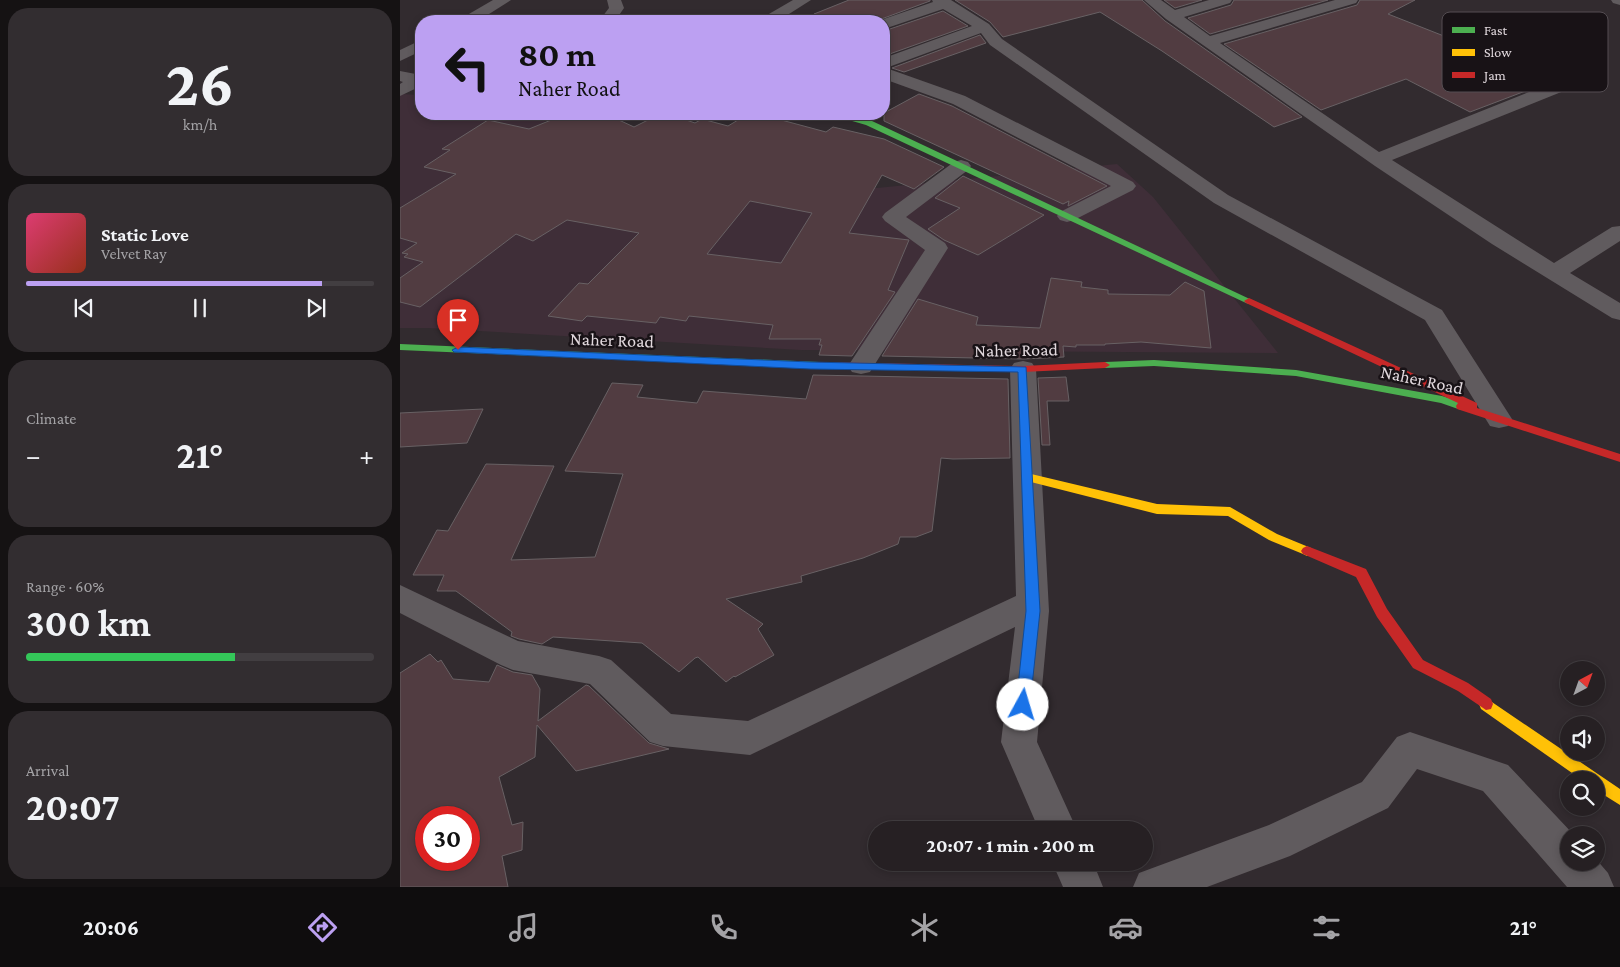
<!DOCTYPE html>
<html lang="en">
<head>
<meta charset="utf-8">
<style>
	:root { --surface:#262023; --page:#322d30; --text:#f1f3f6; --muted:#a4a3a6; --line:#423e41; --accent:#bca0f2 }
	body { margin:0; font-family:"Crimson Pro",serif; background:var(--page); color:var(--text); height:100vh; display:flex; flex-direction:column; font-size:19px; white-space:nowrap }
	* { box-sizing:border-box; margin:0 }
	p { font-size:16px; color:var(--muted) }
	.icon { flex:none; width:28px; height:28px; fill:none; stroke:currentColor; stroke-width:2; stroke-linecap:round; stroke-linejoin:round }
	.map { position:relative; flex:1; overflow:hidden }
	.side { display:flex; flex-direction:column; gap:8px; padding:8px; background:#151213; width:400px }
	.side>* { flex:none }
	.guide { position:absolute; left:15px; top:15px; width:475px; height:105px; border-radius:20px; box-shadow:0 2px 8px #0003,0 0 0 1px var(--line); background:#bca0f2; color:#111; overflow:hidden }
	.needle { width:32px; rotate:41deg }
	.controls { position:absolute; left:1160px; top:661px; display:grid; gap:10px }
	.controls a { display:grid; place-items:center; width:45px; height:45px; border-radius:50%; background:var(--surface); box-shadow:0 2px 8px #0003,0 0 0 1px var(--line); font-size:25px }
	.speed { position:absolute; left:15px; top:806px; display:flex; gap:10px; font-size:25px; font-weight:700; text-align:center }
	.speed>* { display:grid; place-content:center; width:65px; height:65px; border-radius:50%; background:var(--surface); box-shadow:0 2px 8px #0003,0 0 0 1px var(--line); line-height:1 }
	.speed .limit { border:8px solid #d22; background:#fff; color:#111 }
	.pin { position:absolute; display:grid; place-items:center; width:42px; height:42px; color:#fff; margin:-51px -21px; border-radius:50% 50% 50% 0; rotate:-45deg; box-shadow:0 0 5px #0007 }
	.pin .icon { rotate:45deg }
	.me { position:absolute; width:55px; margin:-28px; rotate:6deg; stroke-linejoin:round; filter:drop-shadow(0 0 4px #0008) }
	.turn { display:flex; align-items:center; gap:18px; height:105px; padding:0 20px; font-size:22px }
	.turn .icon { width:65px; height:65px; stroke-width:2.5 }
	.turn b { display:block; font-size:35px; line-height:42px }
	.big { font-size:38px; font-weight:700; line-height:1.1 }
	.side .widget { flex:1; display:flex; flex-direction:column; justify-content:center; gap:8px; min-width:0; padding:0 18px; border-radius:20px; background:var(--page) }
	.side .dial { align-items:center; gap:0 }
	.dial b { font-size:65px; line-height:1 }
	.song { display:flex; align-items:center; gap:15px }
	.cover { width:60px; height:60px; border-radius:8px; background:linear-gradient(135deg,hsl(340 70% 55%),hsl(10 70% 35%)) }
	.played { height:5px; border-radius:2px; background:linear-gradient(90deg,var(--accent) 85%,var(--line) 85%) }
	.keys { display:flex; justify-content:space-around; direction:ltr }
	.heat { display:flex; justify-content:space-between; align-items:center; font-size:28px; direction:ltr }
	.charge { height:8px; border-radius:4px; background:linear-gradient(90deg,#34c759 60%,var(--line) 0) }
	.trip { position:absolute; left:468px; top:821px; width:285px; height:50px; border-radius:25px; background:var(--surface); box-shadow:0 2px 8px #0003,0 0 0 1px var(--line); font-weight:700; line-height:50px; text-align:center }
	.menu { display:flex; height:80px; justify-content:space-around; align-items:center; background:#0f0d0e; color:var(--muted) }
	.menu .icon { width:35px; height:35px }
	.menu .active { color:var(--accent) }
	.menu b { font-size:22px; color:var(--text) }
	main { display:flex; flex:1; min-height:0 }
	.map>svg:first-child { display:block }
	.built { fill:#3f2e38 }
	.building { fill:#513c41; stroke:#686164; fill-rule:evenodd }
	.lines { fill:none; stroke-linecap:round; stroke-linejoin:round }
	.street { fill:#605b5e; fill-rule:evenodd }
	.fast { fill:#4caf50; fill-rule:evenodd }
	.slow { fill:#ffc107; fill-rule:evenodd }
	.jam { fill:#c62828; fill-rule:evenodd }
	.route { fill:#1a73e8; stroke:#114b97 }
	.labels { text-anchor:middle; dominant-baseline:central; stroke-width:5; stroke-linejoin:round; paint-order:stroke }
	.street-label { font-size:18px; fill:#e1d8dd; stroke:#181216 }
	.key { fill:#181216; stroke:#544d52; stroke-width:1 }
	.key-label { font-size:14px; fill:#e1d8dd }
</style>
</head>
<body>
<main>
<section class="side">
<div class="widget dial"><b>26</b><p>km/h</p></div>
<div class="widget">
<div class="song"><i class="cover"></i><div><b>Static Love</b><p>Velvet Ray</p></div></div>
<div class="played"></div>
<div class="keys"><svg class="icon" aria-label="previous" viewBox="0 0 24 24"><path d="M18 5L8 12l10 7zM5 5v14"/></svg><svg class="icon" aria-label="pause" viewBox="0 0 24 24"><path d="M8 5v14M16 5v14"/></svg><svg class="icon" aria-label="next" viewBox="0 0 24 24"><path d="M6 5l10 7-10 7zM19 5v14"/></svg></div>
</div>
<div class="widget"><p>Climate</p>
<div class="heat"><a>−</a><b class="big">21°</b><a>+</a></div>
</div>
<div class="widget"><p>Range · 60%</p><b class="big">300 km</b><div class="charge"></div></div>
<div class="widget"><p>Arrival</p><b class="big">20:07</b></div>
</section>
<div class="map">
<svg width="1220" height="887" viewBox="0 0 1220 887">
	<rect width="100%" height="100%" fill="#322b2f"/>
	<path class="built" d="M 0,94 L 21,95 L 21,114 L 130,114 L 178,138 L 287,146 L 477,188 L 717,164 L 753,197 L 878,353 L 401,350 L 28,328 L 0,328 Z"/>
	<g class="building">
		<path d="M 449,0 L 530,0 L 530,1 L 476,21 L 433,21 L 414,14 Z"/>
		<path d="M 555,0 L 742,0 L 765,21 L 902,117 L 874,127 L 762,51 L 700,12 L 603,37 L 590,22 Z"/>
		<path d="M 764,0 L 802,0 L 775,8 Z"/>
		<path d="M 834,0 L 928,0 L 810,34 L 788,18 L 831,5 Z"/>
		<path d="M 960,0 L 1015,0 L 988,14 L 1054,40 L 1081,31 L 1125,49 L 1094,59 L 1133,77 L 1122,81 L 1136,87 L 1070,112 L 1006,79 L 921,110 L 824,44 L 957,5 Z"/>
		<path d="M 543,11 L 568,26 L 484,56 L 484,31 Z"/>
		<path d="M 580,35 L 586,43 L 504,72 L 492,68 Z"/>
		<path d="M 519,94 L 552,106 L 707,186 L 668,206 L 669,201 L 663,204 L 484,121 L 484,113 Z"/>
		<path d="M 166,114 L 206,114 L 234,127 L 260,114 L 269,114 L 295,123 L 302,119 L 328,126 L 348,114 L 359,114 L 426,132 L 433,127 L 484,139 L 544,167 L 514,189 L 482,175 L 449,233 L 509,240 L 488,290 L 495,292 L 452,356 L 419,355 L 422,345 L 419,345 L 421,339 L 369,339 L 373,325 L 289,316 L 286,321 L 260,317 L 256,323 L 187,316 L 182,321 L 148,316 L 179,283 L 188,284 L 239,233 L 167,220 L 133,241 L 116,234 L 20,307 L 0,302 L 0,278 L 23,262 L 4,257 L 8,254 L 2,253 L 17,243 L 0,238 L 0,208 L 56,174 L 24,167 L 50,150 L 42,149 L 88,120 L 129,129 ZM 350,201 L 412,213 L 381,263 L 307,254 Z"/>
		<path d="M 563,176 L 644,215 L 578,255 L 544,240 L 528,229 L 560,208 L 535,198 Z"/>
		<path d="M 651,278 L 682,282 L 681,287 L 708,290 L 708,294 L 770,295 L 785,282 L 804,291 L 811,348 L 741,342 L 705,344 L 705,345 L 676,345 L 676,347 L 663,346 L 664,357 L 623,359 L 482,356 L 518,299 L 578,317 L 576,325 L 640,328 Z"/>
		<path d="M 413,375 L 608,379 L 610,458 L 553,459 L 541,458 L 532,531 L 516,537 L 500,537 L 498,544 L 463,558 L 401,576 L 402,582 L 326,599 L 363,624 L 358,629 L 374,655 L 335,677 L 334,676 L 326,682 L 298,657 L 295,658 L 279,672 L 242,643 L 153,637 L 142,644 L 119,639 L 111,636 L 112,632 L 56,591 L 37,591 L 44,575 L 13,575 L 37,530 L 48,531 L 86,464 L 154,466 L 111,560 L 195,557 L 223,474 L 165,471 L 212,383 L 243,385 L 237,397 L 297,403 L 303,391 L 406,399 Z"/>
		<path d="M 666,377 L 669,401 L 647,401 L 650,445 L 642,445 L 638,378 Z"/>
		<path d="M 83,409 L 67,443 L 0,447 L 0,413 Z"/>
		<path d="M 30,654 L 38,662 L 41,660 L 53,679 L 89,682 L 97,665 L 113,672 L 132,675 L 140,689 L 138,721 L 186,685 L 189,686 L 249,743 L 269,749 L 176,771 L 137,725 L 135,757 L 99,777 L 112,825 L 123,822 L 122,850 L 102,856 L 108,887 L 0,887 L 0,673 ZM 26,818 L 69,818 L 69,860 L 26,860 Z"/>
	</g>
	<g class="lines">
		<g class="street">
			<path d="M 93,0 L 111,0 L 78,21 L 59,21 L 62,18 Z"/>
			<path d="M 207,0 L 221,0 L 224,8 L 215,21 L 199,21 L 209,8 Z"/>
			<path d="M 393,0 L 411,0 L 378,21 L 359,21 L 362,18 Z"/>
			<path d="M 532,0 L 551,0 L 589,24 L 602,39 L 828,195 L 1042,310 L 1112,419 L 1108,426 L 1099,428 L 1090,426 L 1025,320 L 814,203 L 590,45 L 581,33 L 486,68 L 565,96 L 733,182 L 736,186 L 733,190 L 674,220 L 667,222 L 660,220 L 657,216 L 660,212 L 711,186 L 553,104 L 484,79 L 484,58 L 572,26 L 543,9 L 484,29 L 484,21 L 478,21 L 533,2 Z"/>
			<path d="M 744,0 L 761,0 L 775,10 L 809,0 L 832,0 L 830,3 L 784,17 L 810,36 L 935,0 L 958,0 L 956,3 L 820,43 L 979,152 L 1179,72 L 1191,72 L 1193,76 L 1191,80 L 992,160 L 1154,263 L 1212,227 L 1220,226 L 1220,241 L 1170,273 L 1220,303 L 1220,320 L 1212,318 L 1092,244 L 975,166 L 766,19 Z"/>
			<path d="M 1211,0 L 1220,0 L 1220,5 L 1213,3 Z"/>
			<path d="M 21,40 L 21,51 L 0,61 L 0,50 Z"/>
			<path d="M 0,71 L 21,75 L 21,86 L 0,96 L 0,84 L 3,82 L 0,81 Z"/>
			<path d="M 561,160 L 568,162 L 571,166 L 568,170 L 506,217 L 545,243 L 548,248 L 470,372 L 461,374 L 452,372 L 448,366 L 525,250 L 485,221 L 482,217 L 485,213 L 554,162 Z"/>
			<path d="M 623,361 L 632,363 L 636,369 L 649,611 L 637,742 L 677,830 L 639,830 L 601,742 L 615,627 L 350,755 L 263,746 L 250,742 L 190,684 L 113,670 L 101,665 L 0,613 L 0,585 L 118,641 L 199,656 L 211,660 L 271,714 L 348,721 L 616,596 L 610,369 L 614,363 Z"/>
			<path d="M 1010,732 L 1108,765 L 1174,835 L 1169,835 L 1169,862 L 1196,862 L 1196,859 L 1208,873 L 1214,887 L 1167,887 L 1083,791 L 1017,769 L 988,808 L 890,856 L 807,887 L 733,887 L 739,873 L 869,825 L 962,782 L 997,737 Z"/>
			<path d="M 652,862 L 693,862 L 703,887 L 663,887 Z"/>
		</g>
		<g class="fast">
			<path d="M 428,114 L 440,114 L 472,121 L 854,301 L 849,304 L 846,303 L 466,125 Z"/>
			<path d="M 0,344 L 419,362 L 424,365 L 419,368 L 0,350 Z"/>
			<path d="M 754,360 L 896,370 L 1042,396 L 1065,403 L 1066,406 L 1061,410 L 1041,403 L 896,376 L 754,366 L 705,368 L 700,365 L 705,362 Z"/>
		</g>
		<g class="slow">
			<path d="M 627,473 L 757,504 L 830,507 L 877,534 L 911,548 L 913,551 L 911,554 L 907,556 L 903,554 L 869,540 L 828,516 L 757,514 L 623,480 L 621,477 L 623,474 Z"/>
			<path d="M 1086,698 L 1220,789 L 1220,805 L 1196,790 L 1196,780 L 1182,780 L 1081,709 L 1079,704 L 1081,699 Z"/>
		</g>
		<g class="jam">
			<path d="M 849,298 L 1077,403 L 1077,408 L 1220,454 L 1220,462 L 1057,409 L 1056,406 L 1058,403 L 846,303 L 844,301 Z"/>
			<path d="M 419,362 L 623,366 L 705,362 L 710,365 L 705,368 L 623,372 L 415,367 L 414,365 L 415,363 Z"/>
			<path d="M 907,546 L 966,569 L 987,609 L 1023,660 L 1068,683 L 1091,699 L 1093,704 L 1091,709 L 1086,710 L 1058,691 L 1013,668 L 977,617 L 956,577 L 903,554 L 901,551 L 903,548 Z"/>
		</g>
	</g>
	<path class="route" d="M 58,347 L 410,362 L 626,367 L 640,611 L 630,705 L 628,709 L 623,711 L 618,709 L 616,705 L 626,611 L 618,372 L 410,369 L 54,352 L 52,350 Z"/>
	<g class="labels">
		<g class="street-label">
			<text transform="translate(212 340) rotate(2)">Naher Road</text>
			<text transform="translate(616 350) rotate(-1)">Naher Road</text>
			<text transform="translate(1022 380) rotate(12)">Naher Road</text>
		</g>
	</g>
	<rect x="1042" y="12" width="166" height="80" rx="8" class="key"/>
	<rect x="1052" y="27" width="23" height="6" fill="#4caf50"/>
	<rect x="1052" y="49" width="23" height="7" fill="#ffc107"/>
	<rect x="1052" y="72" width="23" height="6" fill="#c62828"/>
	<g class="key-label">
		<text x="1084" y="35">Fast</text>
		<text x="1084" y="57">Slow</text>
		<text x="1084" y="80">Jam</text>
	</g>
</svg>
<div class="controls">
<a><svg class="needle" viewBox="-14 -14 28 28"><path d="M0-13l5 13h-10z" fill="#e53935"/><path d="M0 13l5-13h-10z" fill="#a4a3a6"/></svg></a>
<a><svg class="icon" aria-label="sound" viewBox="0 0 24 24"><path d="M4 9h4l5-4v14l-5-4H4zM17 9q2 3 0 6"/></svg></a>
<a><svg class="icon" aria-label="search" viewBox="0 0 24 24"><circle cx="10" cy="10" r="6"/><path d="M15 15l6 6"/></svg></a>
<a><svg class="icon" aria-label="layers" viewBox="0 0 24 24"><path d="M12 4l9 5-9 5-9-5zM3 14l9 5 9-5"/></svg></a>
</div>
<div class="speed"><div class="limit">30</div></div>
<div class="pin" style="left:58px;top:350px;background:#d93025"><svg class="icon" aria-label="arrive" viewBox="0 0 24 24"><path d="M6 21V4h12l-3 4 3 4H6"/></svg></div>
<svg class="me" style="left:623px;top:705px" viewBox="-20 -20 40 40"><circle r="19" fill="#fff"/><path d="M0-13L10 11 0 6-10 11z" fill="#1a73e8"/></svg>
<div class="trip">20:07 · 1 min · 200 m</div>
<div class="guide">
<div class="turn"><svg class="icon" aria-label="left" viewBox="0 0 24 24"><path d="M17 20v-9H6M10 6l-5 5 5 5"/></svg><div><b>80 m</b>Naher Road</div></div>
</div>
</div>
</main>
<nav class="menu">
<b>20:06</b>
<svg class="icon active" aria-label="directions" viewBox="0 0 24 24"><path d="M12 3l9 9-9 9-9-9zM9 14v-3h6M13 9l2 2-2 2"/></svg>
<svg class="icon" aria-label="music" viewBox="0 0 24 24"><path d="M9 18V5l10-2v13"/><circle cx="6" cy="18" r="3"/><circle cx="16" cy="16" r="3"/></svg>
<svg class="icon" aria-label="phone" viewBox="0 0 24 24"><path d="M5 4h4l2 5-3 2q2 4 5 5l2-3 5 2v4C11 20 4 13 5 4z"/></svg>
<svg class="icon" aria-label="climate" viewBox="0 0 24 24"><path d="M12 3v18M4 7l16 10M4 17L20 7"/></svg>
<svg class="icon" aria-label="car" viewBox="0 0 24 24"><path d="M5 17H2v-5l4-1 3-4h7l3 4 3 1v5h-3M9 17h6M6 11h13"/><circle cx="7" cy="17" r="2"/><circle cx="17" cy="17" r="2"/></svg>
<svg class="icon" aria-label="filters" viewBox="0 0 24 24"><path d="M4 7h16M4 17h16"/><circle cx="9" cy="7" r="2"/><circle cx="15" cy="17" r="2"/></svg>
<b>21°</b>
</nav>
</body>
</html>
